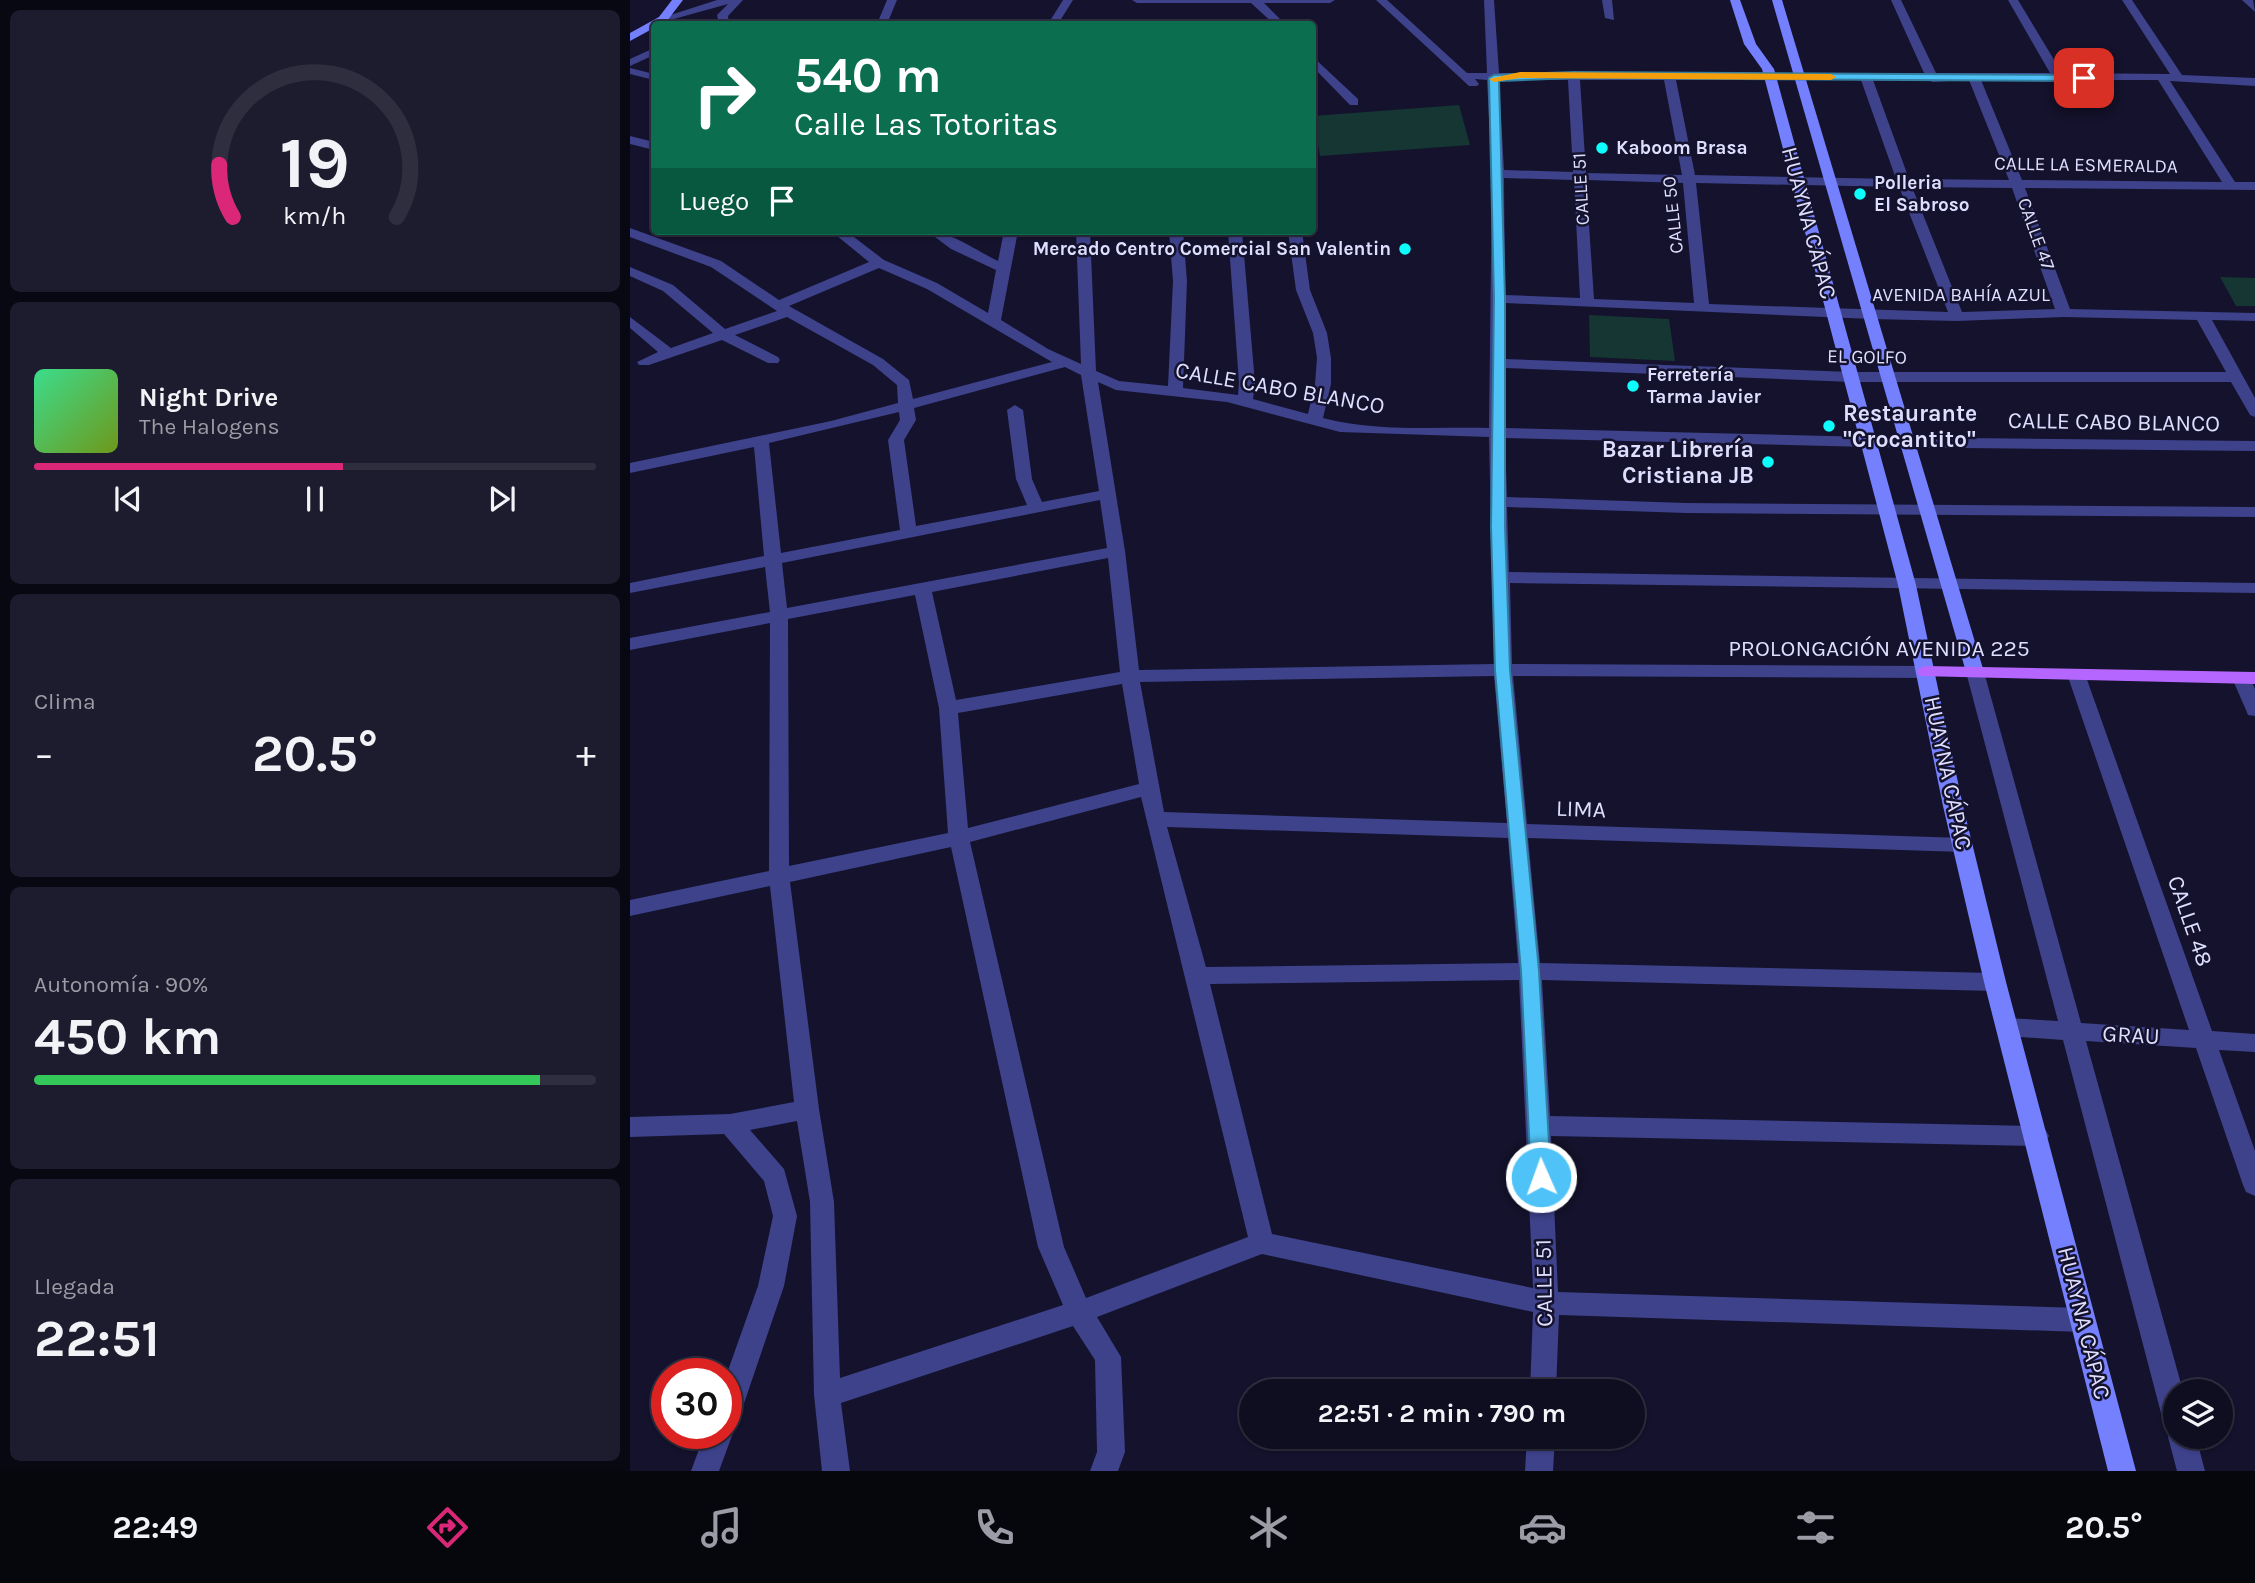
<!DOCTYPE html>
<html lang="es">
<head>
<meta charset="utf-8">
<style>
	:root { --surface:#0f0e21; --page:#1d1c2e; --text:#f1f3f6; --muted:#9b9ca5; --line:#2f2e3f; --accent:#db2777 }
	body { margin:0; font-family:Karla,sans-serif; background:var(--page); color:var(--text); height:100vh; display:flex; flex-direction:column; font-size:26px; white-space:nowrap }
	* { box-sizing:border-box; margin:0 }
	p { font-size:23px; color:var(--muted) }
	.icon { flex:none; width:38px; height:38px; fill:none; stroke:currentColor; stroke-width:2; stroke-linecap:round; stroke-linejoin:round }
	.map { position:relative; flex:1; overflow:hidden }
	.drawer { display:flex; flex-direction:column; gap:10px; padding:10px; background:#080812; width:630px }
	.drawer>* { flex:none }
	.top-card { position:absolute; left:21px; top:21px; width:665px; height:214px; border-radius:7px; box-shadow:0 2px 5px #0004,0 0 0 2px var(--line); background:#0b6e4f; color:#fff; overflow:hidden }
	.buttons { position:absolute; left:1533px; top:1379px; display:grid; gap:14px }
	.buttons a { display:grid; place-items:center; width:70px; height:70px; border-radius:50%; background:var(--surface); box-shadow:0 2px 5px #0004,0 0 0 2px var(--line); font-size:35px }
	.speed { position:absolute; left:21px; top:1358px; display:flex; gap:14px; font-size:35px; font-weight:700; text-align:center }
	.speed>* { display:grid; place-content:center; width:91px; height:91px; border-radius:50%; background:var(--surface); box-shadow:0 2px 5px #0004,0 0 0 2px var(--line); line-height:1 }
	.speed .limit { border:10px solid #d22; background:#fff; color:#111 }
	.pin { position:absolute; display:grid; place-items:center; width:60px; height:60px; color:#fff; margin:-30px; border-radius:14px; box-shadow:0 4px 10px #0006 }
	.me { position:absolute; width:77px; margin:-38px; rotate:358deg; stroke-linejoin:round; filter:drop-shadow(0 0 5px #0008) }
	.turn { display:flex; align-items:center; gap:24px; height:147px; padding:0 28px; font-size:32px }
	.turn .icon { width:91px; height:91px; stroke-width:2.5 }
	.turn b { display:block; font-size:49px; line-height:60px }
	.then { display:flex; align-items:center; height:66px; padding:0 28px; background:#0003; gap:14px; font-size:26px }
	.big { font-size:52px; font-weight:700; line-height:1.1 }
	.drawer .card { flex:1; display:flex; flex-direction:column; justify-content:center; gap:10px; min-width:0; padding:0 24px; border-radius:10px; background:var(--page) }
	.drawer .dial { align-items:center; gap:0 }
	.dial svg { height:182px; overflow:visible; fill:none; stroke:var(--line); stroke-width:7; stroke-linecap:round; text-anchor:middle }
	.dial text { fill:var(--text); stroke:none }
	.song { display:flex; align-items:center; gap:21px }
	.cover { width:84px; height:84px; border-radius:10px; background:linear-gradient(135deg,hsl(150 70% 55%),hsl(80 70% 35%)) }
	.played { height:7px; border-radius:4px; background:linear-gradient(90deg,var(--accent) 55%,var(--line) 55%) }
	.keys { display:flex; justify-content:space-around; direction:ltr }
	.heat { display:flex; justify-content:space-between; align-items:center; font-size:38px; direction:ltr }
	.charge { height:10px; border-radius:5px; background:linear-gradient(90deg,#34c759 90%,var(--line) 0) }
	.trip { position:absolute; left:609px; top:1379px; width:406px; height:70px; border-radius:35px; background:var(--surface); box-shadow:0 2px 5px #0004,0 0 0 2px var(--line); font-weight:700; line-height:70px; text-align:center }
	.menu { display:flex; height:112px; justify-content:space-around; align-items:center; background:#06060d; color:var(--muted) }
	.menu .icon { width:49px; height:49px }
	.menu .active { color:var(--accent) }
	.menu b { font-size:32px; color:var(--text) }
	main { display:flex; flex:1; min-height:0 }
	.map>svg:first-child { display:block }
	.green { fill:#153632 }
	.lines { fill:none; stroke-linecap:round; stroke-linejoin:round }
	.minor { fill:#3d428b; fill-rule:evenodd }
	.secondary { fill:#7580fe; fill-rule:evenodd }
	.primary { fill:#b566fe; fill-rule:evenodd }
	.route { fill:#4fc3f7; stroke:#337fa1; stroke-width:2 }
	.slow { fill:#f59e0b }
	.poi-dot { fill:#0bfdfc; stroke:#14122c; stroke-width:2.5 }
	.labels { text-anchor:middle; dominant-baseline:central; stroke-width:5; stroke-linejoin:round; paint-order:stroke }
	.far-poi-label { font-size:19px; font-weight:bold; fill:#dedeff; stroke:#14122c; text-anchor:start }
	.far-street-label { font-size:19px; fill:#dedeff; stroke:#14122c }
	.street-label { font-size:23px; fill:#dedeff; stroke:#14122c }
	.poi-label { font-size:23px; font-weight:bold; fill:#dedeff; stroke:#14122c; text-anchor:start }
</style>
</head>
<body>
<main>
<section class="drawer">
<div class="card dial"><svg viewBox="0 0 100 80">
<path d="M14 69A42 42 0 1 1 86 69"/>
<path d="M14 69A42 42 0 0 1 8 46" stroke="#db2777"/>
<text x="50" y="56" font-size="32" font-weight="700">19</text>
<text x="50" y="72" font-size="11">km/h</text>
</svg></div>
<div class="card">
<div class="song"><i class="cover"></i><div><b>Night Drive</b><p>The Halogens</p></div></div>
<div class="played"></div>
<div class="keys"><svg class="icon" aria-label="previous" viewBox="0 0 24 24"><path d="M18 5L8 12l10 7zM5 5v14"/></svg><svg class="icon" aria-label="pause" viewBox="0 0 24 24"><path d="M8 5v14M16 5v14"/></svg><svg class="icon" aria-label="next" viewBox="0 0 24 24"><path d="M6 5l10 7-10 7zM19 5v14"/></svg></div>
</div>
<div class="card"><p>Clima</p>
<div class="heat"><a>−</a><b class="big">20.5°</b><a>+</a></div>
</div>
<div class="card"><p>Autonomía · 90%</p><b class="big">450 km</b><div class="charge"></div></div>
<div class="card"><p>Llegada</p><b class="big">22:51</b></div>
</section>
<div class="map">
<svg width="1625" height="1471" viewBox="0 0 1625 1471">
	<rect width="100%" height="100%" fill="#14122c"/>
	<g class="green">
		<path d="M 829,105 L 840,145 L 690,156 L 683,116 Z"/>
		<path d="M 1590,277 L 1625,278 L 1625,306 L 1606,306 Z"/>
		<path d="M 959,315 L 1039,319 L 1045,361 L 960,357 Z"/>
	</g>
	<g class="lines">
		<g class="minor">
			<path d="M 87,0 L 113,0 L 98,16 L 99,24 L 89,24 L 87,15 L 98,4 L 33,22 L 28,19 Z"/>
			<path d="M 257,0 L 267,0 L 257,24 L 247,24 Z"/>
			<path d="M 433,0 L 443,0 L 428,24 L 418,24 Z"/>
			<path d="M 502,0 L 705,0 L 700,3 L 634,3 L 655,24 L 644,24 L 621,3 L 507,3 Z"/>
			<path d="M 746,0 L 757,0 L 837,73 L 857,73 L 854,0 L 864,0 L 869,73 L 1294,73 L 1261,0 L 1271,0 L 1306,73 L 1420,73 L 1378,0 L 1388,0 L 1432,73 L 1540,74 L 1492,0 L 1502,0 L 1552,75 L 1625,78 L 1625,86 L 1540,81 L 1605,182 L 1625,182 L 1625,190 L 1395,188 L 1440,309 L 1625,313 L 1625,321 L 1582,320 L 1625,398 L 1625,417 L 1620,415 L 1601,382 L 1222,382 L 875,368 L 875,428 L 1240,437 L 1625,441 L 1625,451 L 1240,447 L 875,438 L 877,497 L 1056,503 L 1625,507 L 1625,517 L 1056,513 L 877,507 L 879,572 L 1625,583 L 1625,593 L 880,583 L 882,664 L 1296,666 L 1303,668 L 1305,672 L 1303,676 L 1296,678 L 883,676 L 897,824 L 1333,838 L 1340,840 L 1343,845 L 1340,850 L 1333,852 L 898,838 L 910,963 L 1365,973 L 1373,976 L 1376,982 L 1373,988 L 1365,991 L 912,980 L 920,1116 L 1407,1126 L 1415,1129 L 1419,1136 L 1415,1143 L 1407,1146 L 921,1136 L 928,1292 L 1452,1308 L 1461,1312 L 1465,1320 L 1461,1328 L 1452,1332 L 929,1315 L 926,1391 L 900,1391 L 903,1312 L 632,1254 L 467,1317 L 491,1357 L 495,1452 L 488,1471 L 460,1471 L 467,1452 L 465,1360 L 443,1326 L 211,1403 L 220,1471 L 192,1471 L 184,1395 L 180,1202 L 167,1121 L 120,1130 L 154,1169 L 167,1216 L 154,1286 L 110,1415 L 106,1424 L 100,1426 L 103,1433 L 89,1471 L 61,1471 L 75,1433 L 96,1433 L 96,1376 L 128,1286 L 143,1216 L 134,1181 L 94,1134 L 0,1137 L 0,1117 L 100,1114 L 164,1102 L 140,886 L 0,916 L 0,900 L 139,871 L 140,623 L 0,650 L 0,638 L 140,612 L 135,567 L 0,593 L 0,583 L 134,556 L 124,447 L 0,473 L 0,463 L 201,421 L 268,403 L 267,385 L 243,365 L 157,317 L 105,335 L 148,357 L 150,360 L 148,363 L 138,363 L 92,340 L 19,365 L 9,365 L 7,362 L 28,352 L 0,328 L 0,317 L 41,348 L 83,333 L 33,291 L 0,276 L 0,267 L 43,285 L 95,329 L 147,311 L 81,267 L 0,237 L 0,228 L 91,261 L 149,300 L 239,262 L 201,231 L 216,231 L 254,260 L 307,283 L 358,313 L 366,270 L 321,249 L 297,231 C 320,231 347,251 368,261 L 374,231 L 388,231 L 371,320 L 418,349 L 451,364 L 446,231 L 460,231 L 466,371 L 489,381 L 538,386 L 543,281 L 539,231 L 553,231 L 557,281 L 553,388 L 608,395 L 609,383 L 598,231 L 612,231 L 625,383 L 623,399 L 678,414 L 685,384 L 687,358 L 683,333 L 666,290 L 658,231 L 672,231 L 680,290 L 697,333 L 701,358 L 701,384 L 693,418 C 746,432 805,427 859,428 L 862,174 L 857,80 L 845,79 L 849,84 L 847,86 L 839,86 ZM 869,80 L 938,80 L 943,172 L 874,170 ZM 950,80 L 1034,80 L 1052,175 L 956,173 ZM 1046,80 L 1231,80 L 1266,179 L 1065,175 ZM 1243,80 L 1298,80 L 1303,82 L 1339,80 L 1379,180 L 1279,179 ZM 1351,80 L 1528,80 L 1592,182 L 1392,180 ZM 874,178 L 944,180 L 950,298 L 875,295 ZM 956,180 L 1053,183 L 1064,303 L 964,299 ZM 1066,183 L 1269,187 L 1318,312 L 1079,304 ZM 1282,187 L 1382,188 L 1425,309 L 1332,312 ZM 249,268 L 297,289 L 422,362 L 283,399 L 279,380 L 253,359 L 159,306 ZM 875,303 L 1241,319 L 1327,321 L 1434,317 L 1567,320 L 1596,372 L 1222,372 L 875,359 ZM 435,367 L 451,375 L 469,491 L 412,502 L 402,479 L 393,410 L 385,405 L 377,410 L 386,479 L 397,505 L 286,526 L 274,440 L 286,420 L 284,408 ZM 468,382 L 486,390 L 597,402 L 710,432 L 859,437 L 864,664 L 509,670 L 495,551 ZM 269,412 L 270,420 L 258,440 L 270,530 L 151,553 L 139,443 ZM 470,500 L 477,548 L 157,608 L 152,563 ZM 478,558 L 490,672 L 326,700 L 302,592 ZM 285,595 L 309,708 L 318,833 L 159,866 L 158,619 ZM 864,676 L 877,823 L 534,812 L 510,682 ZM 492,684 L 509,784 L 338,828 L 328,713 ZM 511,797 L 618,1237 L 456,1298 L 434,1247 L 340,842 ZM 537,827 L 878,838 L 888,963 L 576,967 ZM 321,847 L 408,1247 L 433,1305 L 210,1378 L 204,1202 L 189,1109 L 160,882 ZM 889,980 L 903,1288 L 642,1234 L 580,984 Z"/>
			<path d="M 972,0 L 982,0 L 984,20 L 975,18 Z"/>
			<path d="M 1612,0 L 1623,0 L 1625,12 Z"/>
			<path d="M 24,48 L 24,55 L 0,66 L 0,59 Z"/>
			<path d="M 682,56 L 728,99 L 728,105 L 720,105 L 682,66 Z"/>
			<path d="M 0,68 L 24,74 L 24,80 L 0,74 Z"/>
			<path d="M 0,136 L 24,142 L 24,150 L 0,144 Z"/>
			<path d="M 1345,666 L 1352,668 L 1354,672 L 1451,1023 L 1559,1030 L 1437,674 L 1439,670 L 1453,670 L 1455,674 L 1582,1031 L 1625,1034 L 1625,1052 L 1589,1050 L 1625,1151 L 1625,1196 L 1616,1192 L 1613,1185 L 1566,1048 L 1456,1041 L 1553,1391 L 1545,1391 L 1545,1426 L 1535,1422 L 1531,1413 L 1433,1040 L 1377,1036 L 1369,1033 L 1366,1027 L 1369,1021 L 1377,1018 L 1428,1021 L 1336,672 L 1338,668 Z"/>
			<path d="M 1611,672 L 1618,674 L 1625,689 L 1625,716 L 1618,715 L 1616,710 L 1602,678 L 1604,674 Z"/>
			<path d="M 1545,1426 L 1545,1437 L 1566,1437 L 1575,1471 L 1547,1471 L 1538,1437 Z"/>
			<path d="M 897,1437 L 925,1437 L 923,1471 L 895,1471 Z"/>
		</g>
		<g class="secondary">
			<path d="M 42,0 L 53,0 L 37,21 L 24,24 L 24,28 L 0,41 L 0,33 L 29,17 Z"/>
			<path d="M 1100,0 L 1110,0 L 1126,44 L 1144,69 L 1286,585 L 1333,806 L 1376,982 L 1506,1471 L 1478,1471 L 1354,982 L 1313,806 L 1268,585 L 1132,69 L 1114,44 Z"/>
			<path d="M 1142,0 L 1152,0 L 1354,672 L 1352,676 L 1338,676 L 1336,672 Z"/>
		</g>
		<path class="primary" d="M 1296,666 L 1625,672 L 1625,684 L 1289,676 L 1287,672 L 1289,668 Z"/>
	</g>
	<path class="route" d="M 944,72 L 1454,75 L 1459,78 L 1454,81 L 944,78 L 869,81 L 875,299 L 875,527 L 880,670 L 909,971 L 921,1177 L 918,1183 L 911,1185 L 904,1183 L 901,1177 L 891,971 L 865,670 L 861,527 L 864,299 L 859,78 L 864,75 Z"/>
	<path class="slow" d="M 890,72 L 1201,74 L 1206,77 L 1201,80 L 890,78 L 864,82 L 859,79 Z"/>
	<g class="poi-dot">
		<circle cx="972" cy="148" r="7"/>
		<circle cx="1230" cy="194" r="7"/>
		<circle cx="775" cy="249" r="7"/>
		<circle cx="1003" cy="386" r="7"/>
		<circle cx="1199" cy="426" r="7"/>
		<circle cx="1138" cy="462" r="7"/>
	</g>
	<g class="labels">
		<g class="far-poi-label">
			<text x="986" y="148">Kaboom Brasa</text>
			<text x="1244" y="183">Polleria<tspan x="1244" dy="22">El Sabroso</tspan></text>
			<text x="761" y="249" text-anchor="end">Mercado Centro Comercial San Valentin</text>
			<text x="1017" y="375">Ferretería<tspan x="1017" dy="22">Tarma Javier</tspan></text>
		</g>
		<g class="far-street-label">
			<text transform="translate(1456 165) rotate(1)">CALLE LA ESMERALDA</text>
			<text transform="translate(951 189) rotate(-93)">CALLE 51</text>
			<text transform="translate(1043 215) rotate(-96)">CALLE 50</text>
			<text transform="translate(1406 234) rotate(70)">CALLE 47</text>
			<text x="1331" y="295">AVENIDA BAHÍA AZUL</text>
			<text transform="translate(1237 357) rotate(1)">EL GOLFO</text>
		</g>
		<g class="street-label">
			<text transform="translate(1179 223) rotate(75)">HUAYNA CÁPAC</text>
			<text transform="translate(650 388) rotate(10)">CALLE CABO BLANCO</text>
			<text transform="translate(1484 422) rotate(1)">CALLE CABO BLANCO</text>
			<text x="1249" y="648">PROLONGACIÓN AVENIDA 225</text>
			<text transform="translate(1318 773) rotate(78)">HUAYNA CÁPAC</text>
			<text transform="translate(951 809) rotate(2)">LIMA</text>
			<text transform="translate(1560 921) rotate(71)">CALLE 48</text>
			<text transform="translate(1501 1035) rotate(3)">GRAU</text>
			<text transform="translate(914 1283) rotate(-91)">CALLE 51</text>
			<text transform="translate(1454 1323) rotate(76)">HUAYNA CÁPAC</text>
		</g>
		<g class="poi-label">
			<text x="1213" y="413">Restaurante<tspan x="1213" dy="26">"Crocantito"</tspan></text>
			<text x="1124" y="449" text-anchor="end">Bazar Librería<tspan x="1124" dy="26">Cristiana JB</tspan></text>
		</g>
	</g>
</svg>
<div class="buttons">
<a><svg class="icon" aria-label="layers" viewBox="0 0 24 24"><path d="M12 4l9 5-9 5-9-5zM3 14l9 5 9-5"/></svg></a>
</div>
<div class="speed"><div class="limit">30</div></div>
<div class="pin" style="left:1454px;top:78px;background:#d93025"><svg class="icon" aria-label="arrive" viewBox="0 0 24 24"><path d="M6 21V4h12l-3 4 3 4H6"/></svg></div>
<svg class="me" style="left:911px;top:1177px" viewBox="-20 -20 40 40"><circle r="17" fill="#4fc3f7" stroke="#fff" stroke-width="3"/><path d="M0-11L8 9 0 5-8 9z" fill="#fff"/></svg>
<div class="trip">22:51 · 2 min · 790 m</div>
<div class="top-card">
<div class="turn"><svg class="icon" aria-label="right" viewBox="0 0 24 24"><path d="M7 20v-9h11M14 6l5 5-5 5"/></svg><div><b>540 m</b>Calle Las Totoritas</div></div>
<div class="then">Luego<svg class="icon" aria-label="arrive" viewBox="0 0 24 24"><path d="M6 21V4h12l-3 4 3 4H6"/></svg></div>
</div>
</div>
</main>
<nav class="menu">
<b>22:49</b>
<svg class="icon active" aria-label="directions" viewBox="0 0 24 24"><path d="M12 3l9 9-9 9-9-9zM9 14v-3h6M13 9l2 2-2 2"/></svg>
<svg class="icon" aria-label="music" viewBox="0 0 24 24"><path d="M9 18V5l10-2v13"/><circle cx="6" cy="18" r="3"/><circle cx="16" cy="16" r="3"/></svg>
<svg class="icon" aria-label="phone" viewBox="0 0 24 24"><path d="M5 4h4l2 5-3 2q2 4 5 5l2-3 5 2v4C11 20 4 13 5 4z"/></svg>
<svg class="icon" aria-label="climate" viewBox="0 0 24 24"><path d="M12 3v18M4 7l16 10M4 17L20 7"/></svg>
<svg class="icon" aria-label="car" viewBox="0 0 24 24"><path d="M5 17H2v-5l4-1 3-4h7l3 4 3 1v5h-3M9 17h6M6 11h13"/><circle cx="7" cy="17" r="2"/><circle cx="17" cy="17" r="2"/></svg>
<svg class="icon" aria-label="filters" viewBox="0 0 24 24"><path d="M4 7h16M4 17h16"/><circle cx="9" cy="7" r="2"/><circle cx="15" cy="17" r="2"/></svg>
<b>20.5°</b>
</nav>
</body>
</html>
